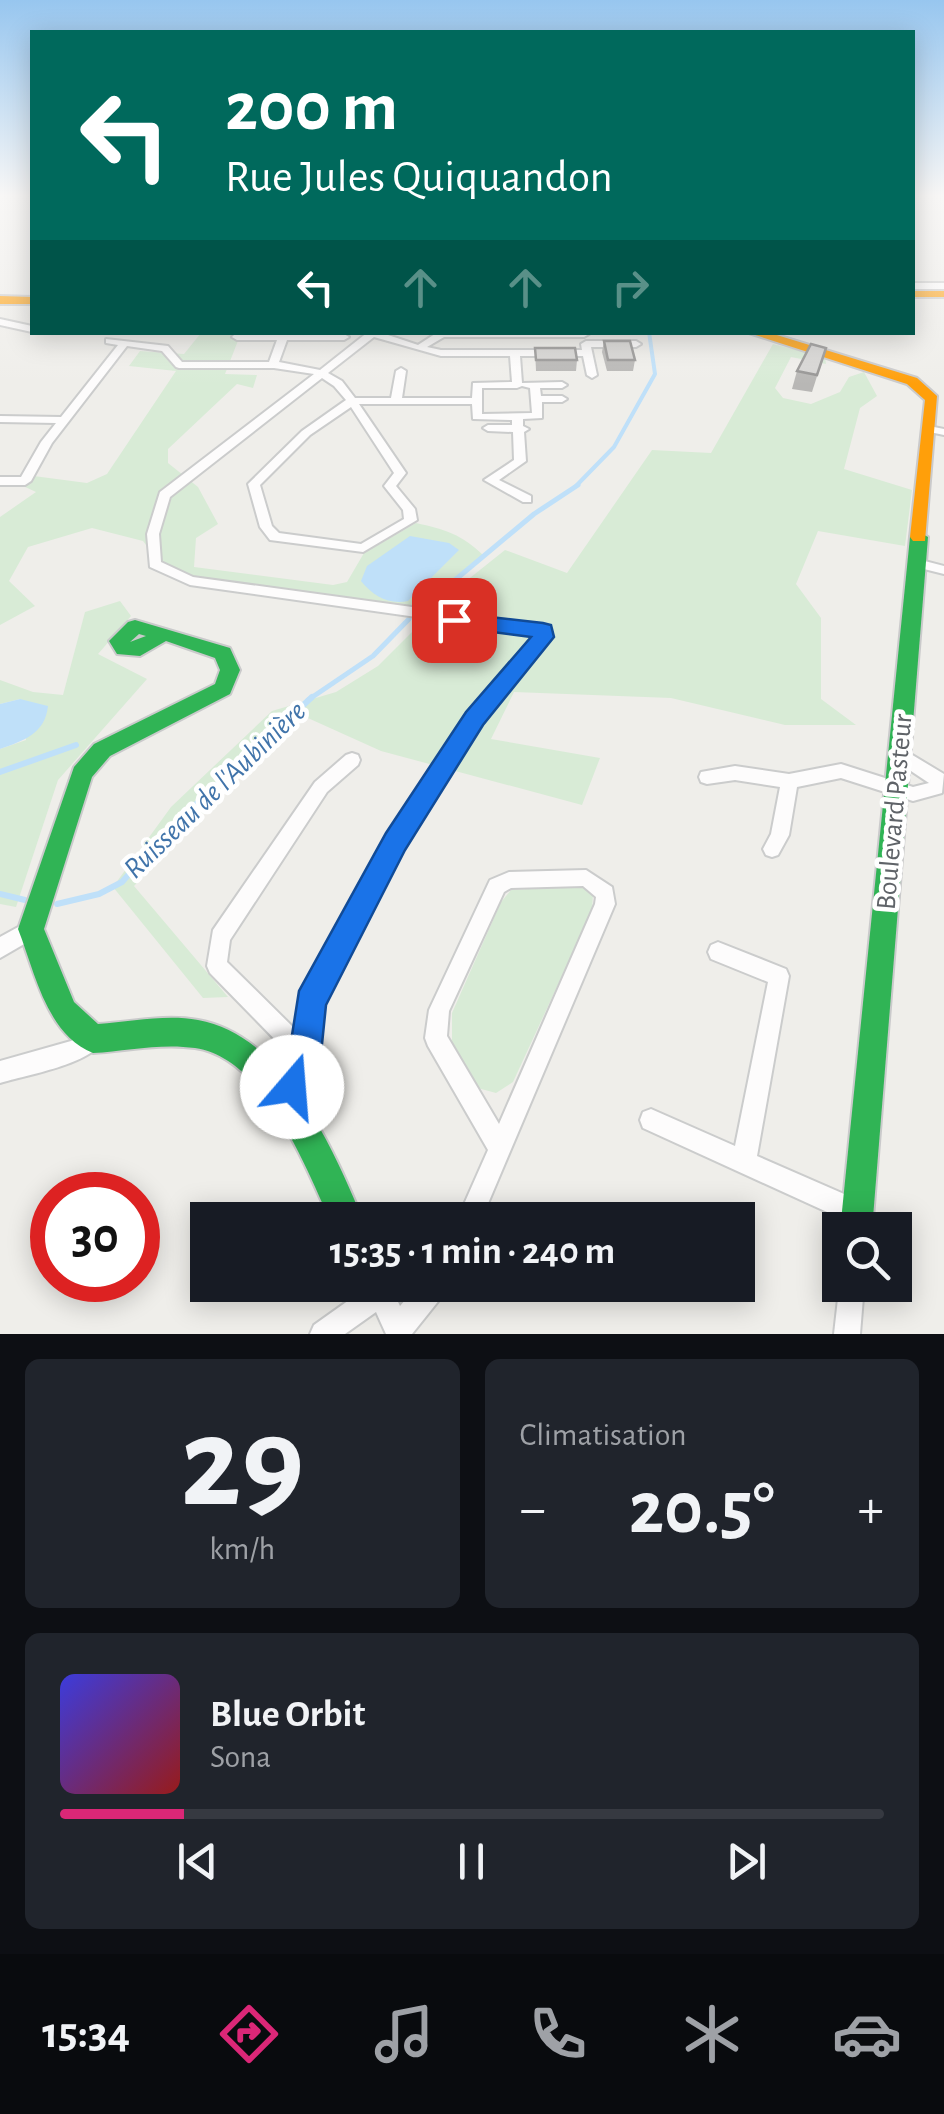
<!DOCTYPE html>
<html lang="fr">
<head>
<meta charset="utf-8">
<style>
	:root { --surface:#171b24; --page:#20242c; --text:#f1f3f6; --muted:#9ea1a6; --line:#363941; --accent:#db2777 }
	body { margin:0; font-family:"Alegreya Sans",sans-serif; background:var(--page); color:var(--text); height:100vh; display:flex; flex-direction:column; font-size:38px; white-space:nowrap }
	* { box-sizing:border-box; margin:0 }
	p { font-size:32px; color:var(--muted) }
	.icon { flex:none; width:55px; height:55px; fill:none; stroke:currentColor; stroke-width:2; stroke-linecap:round; stroke-linejoin:round }
	.map { position:relative; height:1334px; overflow:hidden }
	.details { display:flex; flex-direction:column; gap:25px; padding:25px; background:#0d0f14; flex:1 }
	.details>* { flex:none }
	.top-card { position:absolute; left:30px; top:30px; width:885px; height:305px; border-radius:0px; box-shadow:0 5px 25px #0003; background:#00695c; color:#fff; overflow:hidden }
	.tools { position:absolute; left:822px; top:1212px; display:grid; gap:20px }
	.tools a { display:grid; place-items:center; width:90px; height:90px; border-radius:0px; background:var(--surface); box-shadow:0 5px 25px #0003; font-size:50px }
	.speed { position:absolute; left:30px; top:1172px; display:flex; gap:20px; font-size:50px; font-weight:700; text-align:center }
	.speed>* { display:grid; place-content:center; width:130px; height:130px; border-radius:50%; background:var(--surface); box-shadow:0 5px 25px #0003; line-height:1 }
	.speed .limit { border:15px solid #d22; background:#fff; color:#111 }
	.pin { position:absolute; display:grid; place-items:center; width:85px; height:85px; color:#fff; margin:-42px; border-radius:20px; box-shadow:0 5px 15px #0006 }
	.me { position:absolute; width:110px; margin:-55px; rotate:18deg; stroke-linejoin:round; filter:drop-shadow(0 0 8px #0008) }
	.turn { display:flex; align-items:center; gap:35px; height:210px; padding:0 30px; font-size:45px }
	.turn .icon { width:130px; height:130px; stroke-width:2.5 }
	.turn b { display:block; font-size:70px; line-height:85px }
	.lanes { display:flex; align-items:center; height:95px; padding:0 30px; background:#0003; justify-content:center; gap:50px; direction:ltr }
	.lanes .off { opacity:.35 }
	.big { font-size:75px; font-weight:700; line-height:1.1 }
	.details .card { flex:1; display:flex; flex-direction:column; justify-content:center; gap:15px; min-width:0; padding:0 35px; border-radius:15px; background:var(--page) }
	.details .dial { align-items:center; gap:0 }
	.dial b { font-size:130px; line-height:1 }
	.song { display:flex; align-items:center; gap:30px }
	.cover { width:120px; height:120px; border-radius:15px; background:linear-gradient(135deg,hsl(240 70% 55%),hsl(0 70% 35%)) }
	.played { height:10px; border-radius:5px; background:linear-gradient(90deg,var(--accent) 15%,var(--line) 15%) }
	.keys { display:flex; justify-content:space-around; direction:ltr }
	.heat { display:flex; justify-content:space-between; align-items:center; font-size:55px; direction:ltr }
	.details .tiles { flex:1; display:grid; gap:25px; grid-template-columns:1fr 1fr }
	.card:last-child { grid-column:span 2 }
	.trip { position:absolute; left:190px; top:1202px; width:565px; height:100px; border-radius:0px; background:var(--surface); box-shadow:0 5px 25px #0003; font-weight:700; line-height:100px; text-align:center }
	.tabs { display:flex; height:160px; justify-content:space-around; align-items:center; background:#090b0e; color:var(--muted) }
	.tabs .icon { width:70px; height:70px }
	.tabs .selected { color:var(--accent) }
	.tabs b { font-size:45px; color:var(--text) }
	.map>svg:first-child { display:block }
	.green { fill:#d8ebd6 }
	.water { fill:#bfe0f9 }
	.lines { fill:none; stroke-linecap:round; stroke-linejoin:round }
	.stream-far2 { stroke:#bfe0f9; stroke-width:4 }
	.stream-far1 { stroke:#bfe0f9; stroke-width:5 }
	.stream { stroke:#bfe0f9; stroke-width:6 }
	.street-casing { stroke:#cbcccc; stroke-width:4 }
	.fast-casing { stroke:#cacacb; stroke-width:4 }
	.slow-casing { stroke:#cacacb; stroke-width:4 }
	.street { fill:#fdfcfc; fill-rule:evenodd }
	.fast { fill:#30b455; fill-rule:evenodd }
	.slow { fill:#ff9f0a; fill-rule:evenodd }
	.wall { fill:#b8b7b5 }
	.building { fill:#d6d5d3; stroke:#969594; stroke-width:2.5 }
	.route { fill:#1a73e8; stroke:#114b97; stroke-width:2.5 }
	.labels { text-anchor:middle; dominant-baseline:central; stroke-width:9; stroke-linejoin:round; paint-order:stroke }
	.street-label { font-size:28px; fill:#5f6368; stroke:#fff }
	.water-label { font-size:30px; font-style:italic; fill:#4174aa; stroke:#fff }
</style>
</head>
<body>
<div class="map">
<svg width="944" height="1334" viewBox="0 0 944 1334">
	<rect width="100%" height="100%" fill="#efeeea"/>
	<g class="green">
		<path d="M 201,333 L 241,333 L 225,374 L 257,375 L 253,388 L 237,384 L 168,449 L 168,463 L 198,487 L 218,524 L 196,538 L 194,567 L 333,585 L 347,582 L 364,553 L 416,523 C 444,529 463,535 483,555 L 416,610 L 193,578 L 159,562 L 143,541 L 92,528 L 28,547 L 9,581 L 35,606 L 0,625 L 0,517 L 36,492 L 21,485 L 26,475 L 87,483 L 107,474 L 176,371 L 129,366 L 140,351 L 184,354 Z"/>
		<path d="M 773,344 L 825,357 L 826,364 L 791,357 L 775,388 L 783,398 L 811,404 L 840,392 L 849,377 L 864,372 L 877,396 L 860,408 L 844,469 L 912,490 L 905,546 L 818,531 L 796,584 L 821,618 L 821,699 L 856,725 L 785,725 L 671,698 L 514,692 L 491,739 L 600,758 L 582,805 L 381,751 L 299,714 L 134,886 L 228,997 L 203,998 L 113,887 L 171,807 L 272,711 L 336,692 L 378,666 L 451,593 L 505,550 L 567,573 L 652,450 L 711,453 Z"/>
		<path d="M 120,601 L 131,616 L 98,654 L 147,679 L 58,780 L 16,907 L 0,904 L 0,749 L 26,740 L 20,699 L 0,704 L 0,680 L 33,692 L 63,695 L 85,612 Z"/>
		<path d="M 582,886 L 593,894 L 592,911 L 513,1082 L 496,1093 L 474,1087 L 452,1046 L 452,1013 L 501,902 L 511,890 Z"/>
	</g>
	<g class="water">
		<path d="M 410,536 L 449,543 L 459,550 L 408,601 C 389,605 373,596 361,581 L 367,566 Z"/>
		<path d="M 20,699 L 48,706 C 45,734 23,741 0,749 L 0,704 Z"/>
	</g>
	<g class="lines">
		<path class="stream-far2" d="M 575,487 L 614,447 L 655,374 L 649,332"/>
		<g class="stream-far1">
			<path d="M 424,606 L 534,514 L 578,485"/>
			<path d="M 308,700 L 373,656 L 409,619"/>
		</g>
		<g class="stream">
			<path d="M 0,772 L 76,745"/>
			<path d="M 0,894 L 25,900"/>
			<path d="M 57,904 L 99,894 L 122,882 L 165,833 L 312,697"/>
		</g>
		<g class="street-casing">
			<g id="street">
				<rect x="912" y="283" width="32" height="6"/>
				<path d="M 0,319 L 32,326 L 32,332 L 0,325 Z"/>
				<path d="M 303,332 L 344,334 L 349,337 L 344,340 L 287,340 L 279,362 L 320,370 L 368,332 L 379,332 L 418,345 L 438,332 L 589,334 L 584,337 L 444,337 L 427,347 L 441,350 L 582,350 L 581,344 L 586,341 L 636,341 L 641,344 L 636,347 L 591,347 L 597,375 L 592,378 L 587,375 L 583,356 L 520,356 L 522,383 L 562,382 L 567,385 L 562,388 L 540,388 L 541,396 L 562,396 L 567,399 L 562,402 L 542,402 L 542,418 L 523,419 L 523,426 L 529,429 L 524,432 L 526,461 L 499,480 L 531,496 L 531,502 L 523,502 L 484,480 L 514,460 L 513,432 L 488,431 L 483,428 L 488,425 L 512,425 L 512,420 L 473,419 L 472,404 L 359,404 L 406,473 L 396,486 L 415,509 L 417,520 L 363,552 L 270,540 L 260,527 L 248,484 L 302,431 L 346,400 L 334,386 L 322,378 L 170,497 L 159,534 L 161,562 L 193,577 L 543,625 L 550,630 L 548,641 L 481,723 L 401,848 L 320,1004 L 316,1054 L 291,1108 L 283,1111 L 275,1108 L 272,1100 L 292,1057 L 210,973 L 207,966 L 213,930 L 315,782 L 346,755 L 352,753 L 358,755 L 360,760 L 358,765 L 327,792 L 230,940 L 227,962 L 297,1031 L 303,995 L 389,836 L 469,715 L 536,634 L 190,585 L 150,567 L 147,534 L 160,492 L 314,374 L 274,368 L 179,368 L 176,367 L 162,351 L 127,346 L 52,443 L 31,481 L 25,485 L 0,485 L 0,477 L 21,477 L 41,442 L 56,423 L 0,422 L 0,416 L 61,417 L 118,345 L 106,343 L 106,339 L 168,346 L 182,362 L 269,362 L 277,340 L 237,340 L 232,337 L 234,335 ZM 374,337 L 441,356 L 510,356 L 512,382 L 473,383 L 472,398 L 402,398 L 406,371 L 401,368 L 396,371 L 391,398 L 355,398 L 342,381 L 328,373 ZM 522,386 L 530,388 L 532,413 L 482,414 L 482,388 L 517,388 ZM 351,407 L 394,473 L 384,486 L 403,510 L 404,519 L 361,544 L 279,533 L 272,526 L 260,485 L 310,435 Z"/>
				<path d="M 929,426 L 944,429 L 944,435 L 925,431 L 925,427 Z"/>
				<path d="M 917,559 L 944,566 L 944,574 L 912,566 L 910,563 L 912,560 Z"/>
				<path d="M 899,747 L 944,774 L 942,793 L 913,801 L 841,778 L 797,787 L 789,835 L 778,855 L 772,857 L 766,855 L 763,849 L 771,834 L 780,787 L 735,780 L 707,784 L 701,782 L 699,777 L 701,772 L 735,766 L 789,774 L 841,764 L 913,787 L 929,783 L 893,759 L 891,754 L 893,749 Z"/>
				<path d="M 586,870 L 612,887 L 615,904 L 481,1220 L 457,1220 L 488,1150 L 428,1046 L 425,1038 L 429,1010 L 490,880 L 509,872 ZM 583,886 L 596,897 L 595,904 L 499,1124 L 447,1036 L 449,1011 L 504,892 L 511,888 Z"/>
				<path d="M 31,920 L 38,922 L 41,929 L 38,936 L 0,958 L 0,937 Z"/>
				<path d="M 718,942 L 786,969 L 789,976 L 757,1156 L 867,1204 L 870,1213 L 867,1222 L 858,1225 L 849,1222 L 643,1128 L 640,1120 L 643,1112 L 651,1109 L 735,1146 L 768,982 L 711,959 L 708,952 L 711,945 Z"/>
				<path d="M 93,1028 L 101,1031 L 104,1039 C 93,1064 26,1075 0,1083 L 0,1061 L 71,1041 Z"/>
				<path d="M 840,1281 L 840,1285 L 864,1285 L 860,1334 L 834,1334 Z"/>
				<path d="M 366,1285 L 390,1285 L 400,1306 L 418,1285 L 448,1285 L 444,1294 L 412,1334 L 386,1334 L 376,1312 L 345,1334 L 310,1334 L 314,1325 L 366,1288 Z"/>
			</g>
		</g>
		<g class="fast-casing">
			<g id="fast">
				<path d="M 919,532 L 928,537 L 872,1230 L 840,1231 L 910,537 Z"/>
				<path d="M 135,620 L 230,648 L 240,670 L 230,694 L 110,756 L 92,777 L 44,929 L 74,1002 L 98,1024 C 131,1022 165,1014 198,1020 C 284,1035 333,1148 363,1220 L 330,1220 C 304,1164 264,1058 195,1048 C 161,1043 126,1051 93,1053 C 46,1034 35,972 18,929 L 74,767 L 94,744 L 215,684 L 220,670 L 215,658 L 166,641 L 140,656 L 117,654 L 109,641 L 128,622 ZM 139,634 L 146,636 L 130,642 Z"/>
			</g>
		</g>
		<g class="slow-casing">
			<g id="slow">
				<rect x="912" y="291" width="32" height="6"/>
				<path d="M 0,296 L 32,297 L 32,304 L 0,304 Z"/>
				<path d="M 746,332 L 767,332 L 917,378 L 937,396 L 925,541 L 913,541 L 910,537 L 925,400 L 907,384 Z"/>
			</g>
		</g>
		<use href="#street" class="street"/>
		<use href="#fast" class="fast"/>
		<use href="#slow" class="slow"/>
	</g>
	<g class="wall">
		<path d="M 604,341 L 635,360 L 633,371 L 607,371 L 602,352 Z"/>
		<path d="M 535,348 L 577,360 L 576,371 L 536,371 Z"/>
		<path d="M 826,348 L 812,392 L 792,389 L 797,371 Z"/>
	</g>
	<g class="building">
		<path d="M 604,341 L 630,341 L 635,360 L 608,360 Z"/>
		<path d="M 811,344 L 826,348 L 817,375 L 797,371 Z"/>
		<path d="M 535,348 L 575,348 L 577,360 L 536,360 Z"/>
	</g>
	<linearGradient id="sky" x2="0" y2="1"><stop stop-color="#97c6ef"/><stop offset="0.51" stop-color="#f8f7f6"/><stop offset="1" stop-color="#f8f7f6" stop-opacity="0"/></linearGradient>
	<rect width="944" height="384" fill="url(#sky)"/>
	<path class="route" d="M 454,613 L 543,623 L 551,625 L 554,637 L 483,725 L 405,850 L 326,1005 L 321,1054 L 303,1099 L 292,1104 L 280,1099 L 275,1087 L 289,1054 L 299,991 L 386,833 L 466,712 L 531,637 L 447,626 L 443,620 Z"/>
	<g class="labels">
		<g class="street-label">
			<text transform="translate(895 812) rotate(-85)">Boulevard Pasteur</text>
		</g>
		<g class="water-label">
			<text transform="translate(215 790) rotate(-44)">Ruisseau de l'Aubinière</text>
		</g>
	</g>
</svg>
<div class="tools">
<a><svg class="icon" aria-label="search" viewBox="0 0 24 24"><circle cx="10" cy="10" r="6"/><path d="M15 15l6 6"/></svg></a>
</div>
<div class="speed"><div class="limit">30</div></div>
<div class="pin" style="left:454px;top:620px;background:#d93025"><svg class="icon" aria-label="arrive" viewBox="0 0 24 24"><path d="M6 21V4h12l-3 4 3 4H6"/></svg></div>
<svg class="me" style="left:292px;top:1087px" viewBox="-20 -20 40 40"><circle r="19" fill="#fff"/><path d="M0-13L10 11 0 6-10 11z" fill="#1a73e8"/></svg>
<div class="trip">15:35 · 1 min · 240 m</div>
<div class="top-card">
<div class="turn"><svg class="icon" aria-label="left" viewBox="0 0 24 24"><path d="M17 20v-9H6M10 6l-5 5 5 5"/></svg><div><b>200 m</b>Rue Jules Quiquandon</div></div>
<div class="lanes"><svg class="icon" aria-label="left" viewBox="0 0 24 24"><path d="M17 20v-9H6M10 6l-5 5 5 5"/></svg><svg class="icon off" aria-label="ahead" viewBox="0 0 24 24"><path d="M12 20V5M6 11l6-6 6 6"/></svg><svg class="icon off" aria-label="ahead" viewBox="0 0 24 24"><path d="M12 20V5M6 11l6-6 6 6"/></svg><svg class="icon off" aria-label="right" viewBox="0 0 24 24"><path d="M7 20v-9h11M14 6l5 5-5 5"/></svg></div>
</div>
</div>
<section class="details">
<div class="tiles">
<div class="card dial"><b>29</b><p>km/h</p></div>
<div class="card"><p>Climatisation</p>
<div class="heat"><a>−</a><b class="big">20.5°</b><a>+</a></div>
</div>
<div class="card">
<div class="song"><i class="cover"></i><div><b>Blue Orbit</b><p>Sona</p></div></div>
<div class="played"></div>
<div class="keys"><svg class="icon" aria-label="previous" viewBox="0 0 24 24"><path d="M18 5L8 12l10 7zM5 5v14"/></svg><svg class="icon" aria-label="pause" viewBox="0 0 24 24"><path d="M8 5v14M16 5v14"/></svg><svg class="icon" aria-label="next" viewBox="0 0 24 24"><path d="M6 5l10 7-10 7zM19 5v14"/></svg></div>
</div>
</div>
</section>
<nav class="tabs">
<b>15:34</b>
<svg class="icon selected" aria-label="directions" viewBox="0 0 24 24"><path d="M12 3l9 9-9 9-9-9zM9 14v-3h6M13 9l2 2-2 2"/></svg>
<svg class="icon" aria-label="music" viewBox="0 0 24 24"><path d="M9 18V5l10-2v13"/><circle cx="6" cy="18" r="3"/><circle cx="16" cy="16" r="3"/></svg>
<svg class="icon" aria-label="phone" viewBox="0 0 24 24"><path d="M5 4h4l2 5-3 2q2 4 5 5l2-3 5 2v4C11 20 4 13 5 4z"/></svg>
<svg class="icon" aria-label="climate" viewBox="0 0 24 24"><path d="M12 3v18M4 7l16 10M4 17L20 7"/></svg>
<svg class="icon" aria-label="car" viewBox="0 0 24 24"><path d="M5 17H2v-5l4-1 3-4h7l3 4 3 1v5h-3M9 17h6M6 11h13"/><circle cx="7" cy="17" r="2"/><circle cx="17" cy="17" r="2"/></svg>
</nav>
</body>
</html>
